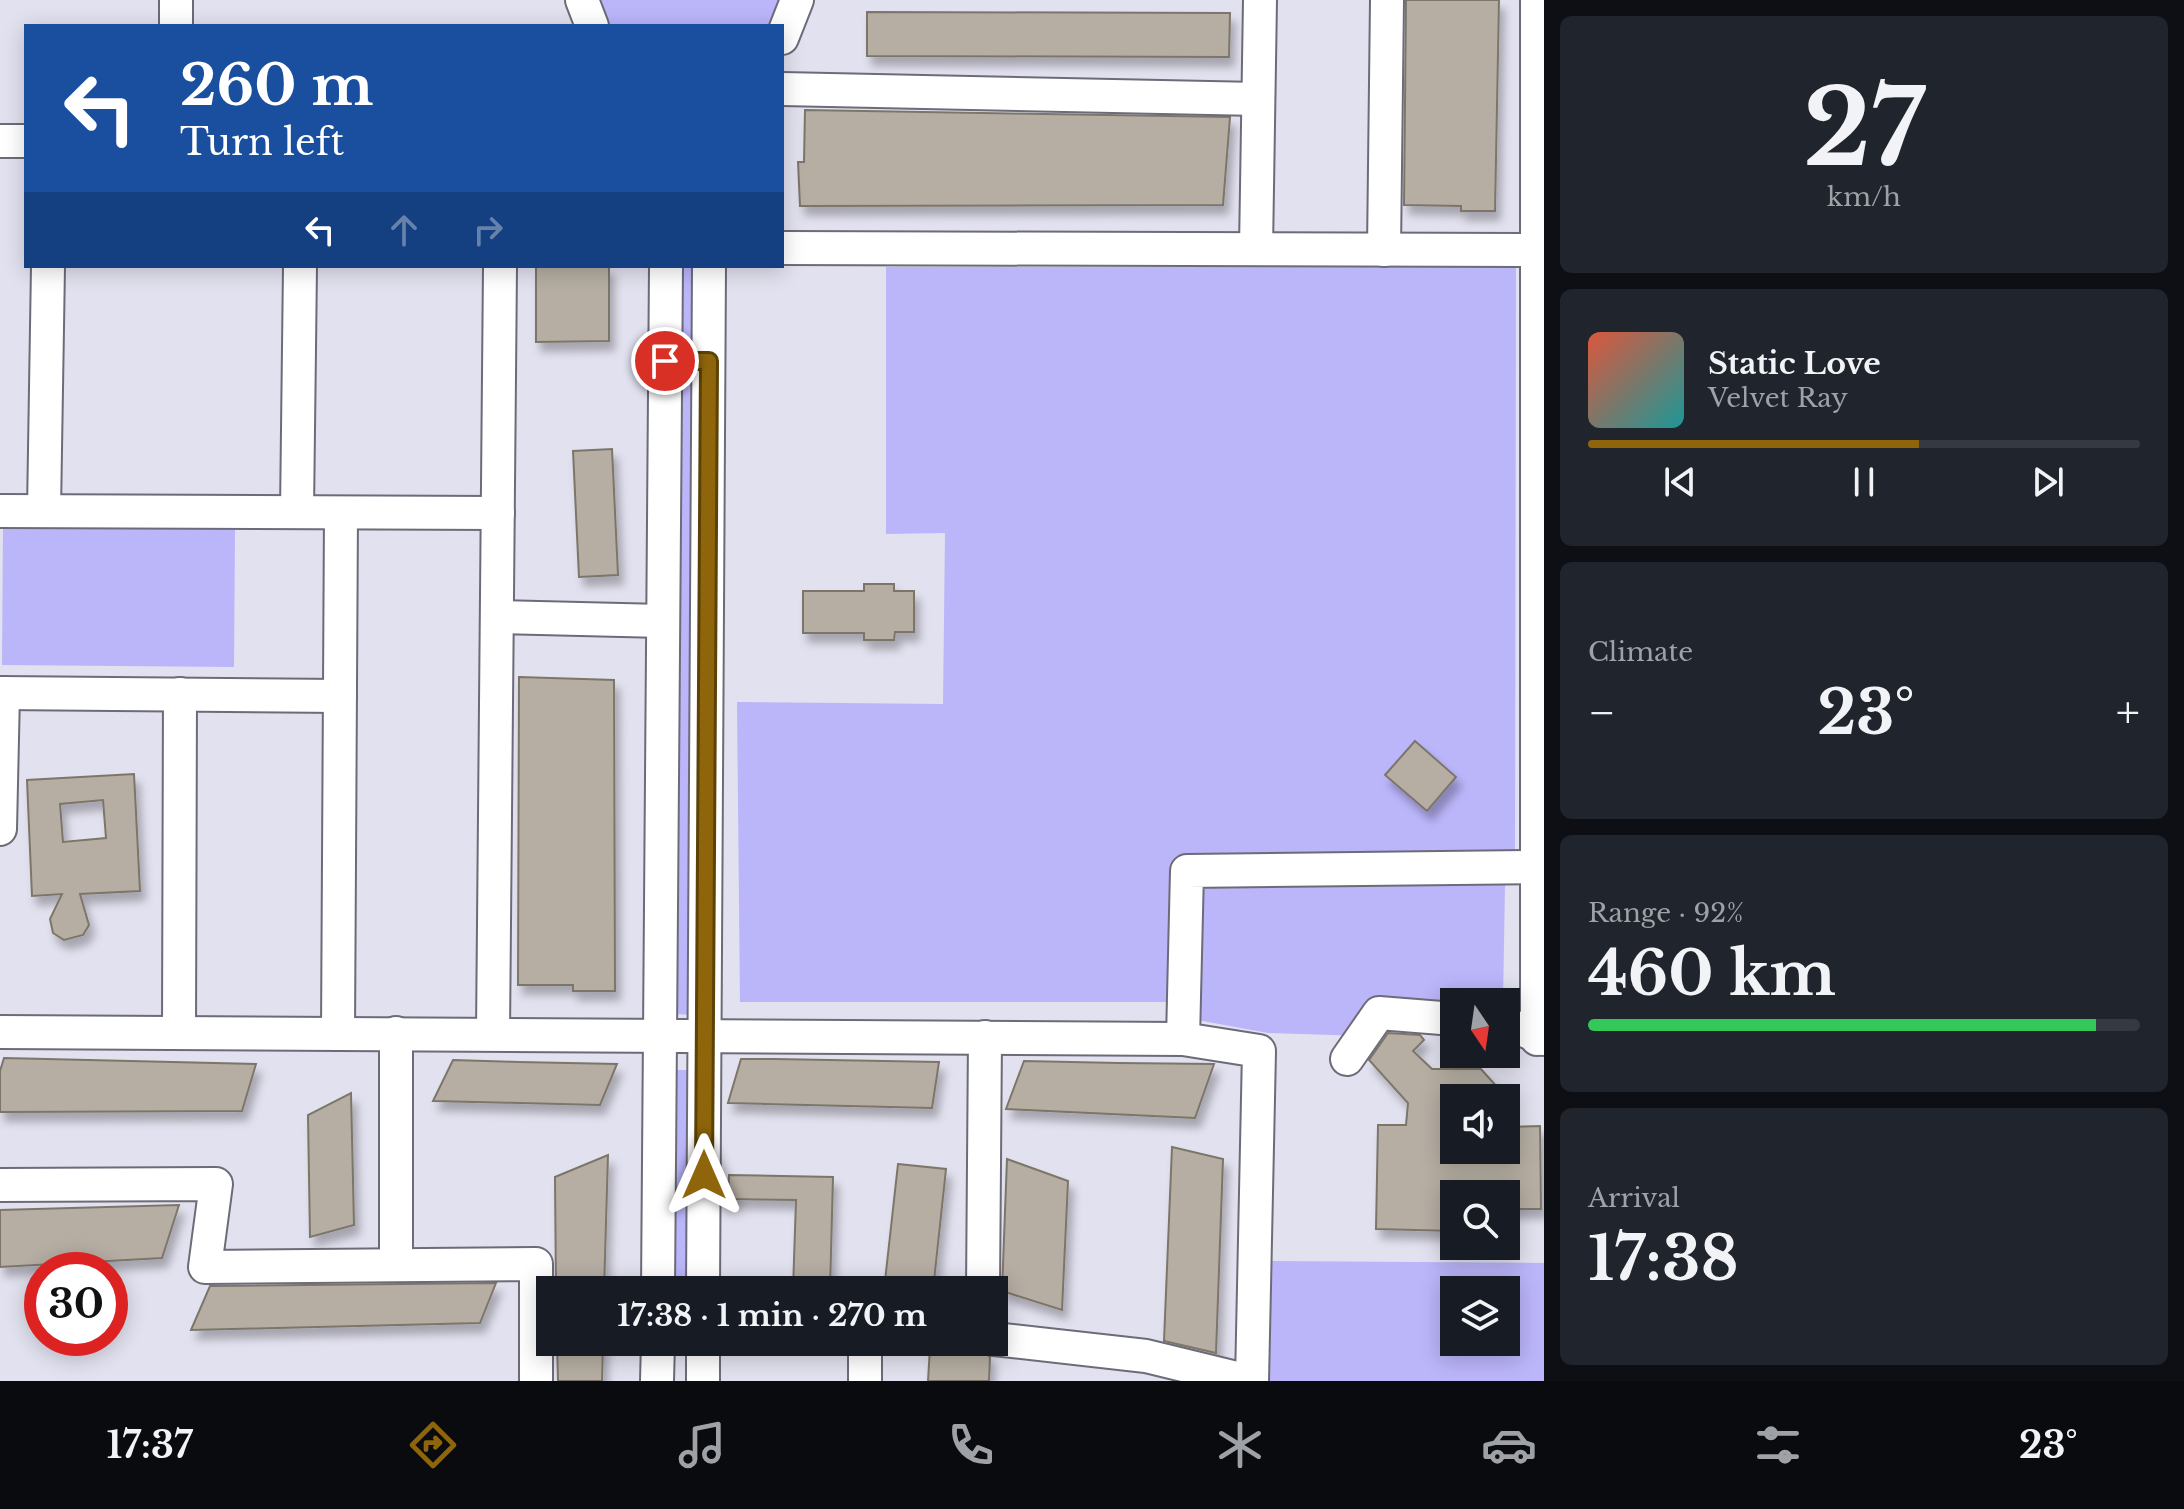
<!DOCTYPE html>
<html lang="en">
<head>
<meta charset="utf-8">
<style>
	:root { --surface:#171b24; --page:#20242c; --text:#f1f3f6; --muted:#9ea1a6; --line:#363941; --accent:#8e650a }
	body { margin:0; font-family:"Libre Baskerville",serif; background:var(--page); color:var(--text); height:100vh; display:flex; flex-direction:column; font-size:30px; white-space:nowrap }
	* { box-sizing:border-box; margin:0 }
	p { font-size:26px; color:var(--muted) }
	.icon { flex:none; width:44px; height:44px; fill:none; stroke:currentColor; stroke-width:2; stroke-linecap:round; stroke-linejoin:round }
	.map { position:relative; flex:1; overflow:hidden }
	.details { display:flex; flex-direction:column; gap:16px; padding:16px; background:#0d0f14; width:640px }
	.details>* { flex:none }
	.hud { position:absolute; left:24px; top:24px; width:760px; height:244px; border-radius:0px; box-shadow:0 4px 20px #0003; background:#1a4fa0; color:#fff; overflow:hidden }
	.needle { width:52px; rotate:167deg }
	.controls { position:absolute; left:1440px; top:988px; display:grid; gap:16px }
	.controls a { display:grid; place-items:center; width:80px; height:80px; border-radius:0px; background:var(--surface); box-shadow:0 4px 20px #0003; font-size:40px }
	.speed { position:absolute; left:24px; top:1252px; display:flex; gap:16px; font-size:40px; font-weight:700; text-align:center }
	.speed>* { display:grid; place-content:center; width:104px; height:104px; border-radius:50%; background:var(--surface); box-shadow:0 4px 20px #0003; line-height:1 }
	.speed .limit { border:12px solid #d22; background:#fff; color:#111 }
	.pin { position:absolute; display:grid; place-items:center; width:68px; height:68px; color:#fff; margin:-34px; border:4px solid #fff; border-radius:50%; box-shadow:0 2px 8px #0007 }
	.me { position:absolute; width:88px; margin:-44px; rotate:0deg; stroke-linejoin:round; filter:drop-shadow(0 0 6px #0008) }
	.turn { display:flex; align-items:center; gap:28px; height:168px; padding:0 24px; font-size:36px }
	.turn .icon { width:104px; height:104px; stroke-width:2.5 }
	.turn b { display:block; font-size:56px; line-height:68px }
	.lanes { display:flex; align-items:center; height:76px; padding:0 24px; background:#0003; justify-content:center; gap:40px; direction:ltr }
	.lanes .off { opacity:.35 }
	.big { font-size:60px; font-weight:700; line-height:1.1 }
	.details .card { flex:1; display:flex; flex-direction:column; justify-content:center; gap:12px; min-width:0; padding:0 28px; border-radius:12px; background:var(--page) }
	.details .dial { align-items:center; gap:0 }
	.dial b { font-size:104px; line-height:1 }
	.song { display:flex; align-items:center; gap:24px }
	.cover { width:96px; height:96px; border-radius:12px; background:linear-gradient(135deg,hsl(10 70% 55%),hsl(180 70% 35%)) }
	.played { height:8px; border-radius:4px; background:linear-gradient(90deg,var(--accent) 60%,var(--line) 60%) }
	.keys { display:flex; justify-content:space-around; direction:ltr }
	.heat { display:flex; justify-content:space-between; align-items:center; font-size:44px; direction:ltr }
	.charge { height:12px; border-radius:6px; background:linear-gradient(90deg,#34c759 92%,var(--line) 0) }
	.trip { position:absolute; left:536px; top:1276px; width:472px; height:80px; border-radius:0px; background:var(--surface); box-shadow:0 4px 20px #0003; font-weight:700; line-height:80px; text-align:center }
	.tabs { display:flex; height:128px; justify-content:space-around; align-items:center; background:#090b0e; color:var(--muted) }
	.tabs .icon { width:56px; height:56px }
	.tabs .current { color:var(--accent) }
	.tabs b { font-size:36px; color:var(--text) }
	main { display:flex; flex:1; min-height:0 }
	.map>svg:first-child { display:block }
	.green { fill:#bbb5fa; fill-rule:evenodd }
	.building { fill:#b6aea3; stroke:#7c766b; stroke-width:2; fill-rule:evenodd; filter:url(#shadow) }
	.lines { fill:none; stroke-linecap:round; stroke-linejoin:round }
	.minor-casing { stroke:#6c6b77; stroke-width:36 }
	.minor { stroke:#fff; stroke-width:32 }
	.route-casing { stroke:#5c4206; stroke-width:20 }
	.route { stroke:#8e650a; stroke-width:14 }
</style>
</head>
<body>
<main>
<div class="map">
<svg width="1544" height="1381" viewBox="0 0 1544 1381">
	<defs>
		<filter id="shadow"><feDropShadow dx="5" dy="9" stdDeviation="4" flood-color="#0004"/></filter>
	</defs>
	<rect width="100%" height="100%" fill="#e2e1ef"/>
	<g class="green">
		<path d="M 595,0 L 784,0 L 774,26 L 605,26 Z"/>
		<path d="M 676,266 L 702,266 L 701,345 L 676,345 Z"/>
		<path d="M 886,267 L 1516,267 L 1515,858 L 1177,858 L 1176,1002 L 740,1002 L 737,702 L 943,704 L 945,533 L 886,534 Z"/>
		<path d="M 677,377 L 697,377 L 694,1015 L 675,1014 Z"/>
		<path d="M 3,526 L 235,528 L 234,667 L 2,665 Z"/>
		<path d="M 1194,881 L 1505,884 L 1503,1002 L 1454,1002 L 1454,1034 L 1427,1034 L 1402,1005 L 1364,1036 L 1268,1033 L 1197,1020 Z"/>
		<rect x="671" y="1070" width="19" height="220"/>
		<path d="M 1268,1261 L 1544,1263 L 1544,1381 L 1267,1381 ZM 1454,1290 L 1506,1290 L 1506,1342 L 1454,1342 Z"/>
	</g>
	<g class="building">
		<path d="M 1406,0 L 1499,0 L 1495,211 L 1461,211 L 1461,206 L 1404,205 Z"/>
		<path d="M 867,12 L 1230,13 L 1229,57 L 867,56 Z"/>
		<path d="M 805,110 L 1230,117 L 1223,205 L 800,206 L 798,162 L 804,162 Z"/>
		<path d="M 536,266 L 609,266 L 609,341 L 536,342 Z"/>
		<path d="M 612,449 L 618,575 L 579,577 L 573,451 Z"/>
		<path d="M 864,584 L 894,584 L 894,591 L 914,591 L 914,632 L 895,632 L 894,640 L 864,640 L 864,633 L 803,633 L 803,591 L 864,591 Z"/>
		<path d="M 519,677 L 614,680 L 615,991 L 573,991 L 573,985 L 518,985 Z"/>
		<path d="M 1415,741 L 1456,777 L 1427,811 L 1385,775 Z"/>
		<path d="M 134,774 L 140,891 L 80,894 L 89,925 L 83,935 L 64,940 L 53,933 L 50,919 L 62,894 L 32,896 L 27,780 ZM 103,800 L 106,838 L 63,842 L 60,804 Z"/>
		<path d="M 1388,1033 L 1420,1035 L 1424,1040 L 1413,1051 L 1432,1069 L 1481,1069 L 1507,1098 L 1454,1098 L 1454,1150 L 1506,1150 L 1506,1127 L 1540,1126 L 1541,1209 L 1506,1209 L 1506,1194 L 1454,1194 L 1454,1231 L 1376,1229 L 1378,1125 L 1406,1125 L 1408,1103 L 1369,1060 Z"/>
		<path d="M 4,1058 L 256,1064 L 242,1111 L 0,1112 L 0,1071 Z"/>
		<path d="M 741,1059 L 774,1059 L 939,1062 L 932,1108 L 728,1103 Z"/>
		<path d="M 453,1060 L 519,1062 L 617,1064 L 600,1105 L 433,1101 Z"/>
		<path d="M 1024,1061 L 1119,1063 L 1214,1064 L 1195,1118 L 1006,1109 Z"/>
		<path d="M 351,1093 L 354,1225 L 310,1237 L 308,1115 Z"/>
		<path d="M 1172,1147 L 1223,1159 L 1216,1353 L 1164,1341 Z"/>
		<path d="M 608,1155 L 604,1290 L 556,1290 L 555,1177 Z"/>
		<path d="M 1007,1159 L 1068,1181 L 1062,1310 L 1002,1291 Z"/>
		<path d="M 898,1164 L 946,1169 L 933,1290 L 884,1290 Z"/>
		<path d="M 729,1175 L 833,1177 L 830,1290 L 793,1290 L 796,1200 L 728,1199 Z"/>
		<path d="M 179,1205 L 162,1258 L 0,1267 L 0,1210 Z"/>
		<path d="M 496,1283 L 480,1323 L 191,1330 L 210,1286 Z"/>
		<path d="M 557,1342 L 603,1342 L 602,1381 L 558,1381 Z"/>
		<path d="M 930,1347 L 979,1349 L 990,1357 L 989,1381 L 928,1381 Z"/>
	</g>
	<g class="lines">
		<g class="minor-casing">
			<g id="minor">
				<path d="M 582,0 L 592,26"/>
				<path d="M 176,26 L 176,0"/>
				<path d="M 782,38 L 797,0"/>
				<path d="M 782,89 L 1258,99"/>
				<path d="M 0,141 L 26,141"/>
				<path d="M 782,248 L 1537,250"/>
				<path d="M 1256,249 L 1260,0"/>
				<path d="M 1384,250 L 1387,0"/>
				<path d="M 0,511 L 498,513"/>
				<path d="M 44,511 L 48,266"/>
				<path d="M 297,512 L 300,266"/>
				<path d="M 497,617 L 663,621"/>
				<path d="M 0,693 L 340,696"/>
				<path d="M 0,829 L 3,693"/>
				<path d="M 1506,1023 L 1544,1039"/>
				<path d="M 0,1032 L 1183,1039 L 1259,1051 L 1252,1381"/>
				<path d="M 179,1032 L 180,694"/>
				<path d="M 338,1033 L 341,513"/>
				<path d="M 396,1033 L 396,1265"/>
				<path d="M 493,1034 L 500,266"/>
				<path d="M 1183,1039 L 1187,871 L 1537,867"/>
				<path d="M 1537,1039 L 1537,0"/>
				<path d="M 1347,1059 L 1379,1013 L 1454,1019"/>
				<path d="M 0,1185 L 216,1184 L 205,1267 L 536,1264 L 536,1381"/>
				<path d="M 658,1290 L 666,266"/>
				<path d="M 703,1290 L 709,266"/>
				<path d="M 983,1290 L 985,1037"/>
				<path d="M 994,1339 L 1146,1356 L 1249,1381"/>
				<path d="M 657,1381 L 658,1342"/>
				<path d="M 703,1381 L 703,1342"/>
				<path d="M 865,1381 L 865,1342"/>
			</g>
		</g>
		<use href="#minor" class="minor"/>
	</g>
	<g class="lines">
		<g class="route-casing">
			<path id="route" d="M 665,361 L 709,361 L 704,1175"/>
		</g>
		<use href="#route" class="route"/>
	</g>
</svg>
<div class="controls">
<a><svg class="needle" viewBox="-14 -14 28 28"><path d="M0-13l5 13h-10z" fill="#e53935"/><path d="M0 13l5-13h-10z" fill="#9ea1a6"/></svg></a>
<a><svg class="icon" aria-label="sound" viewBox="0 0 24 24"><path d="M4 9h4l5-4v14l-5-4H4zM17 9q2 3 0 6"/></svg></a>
<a><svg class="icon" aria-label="search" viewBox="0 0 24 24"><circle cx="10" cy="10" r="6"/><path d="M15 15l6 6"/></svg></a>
<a><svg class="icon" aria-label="layers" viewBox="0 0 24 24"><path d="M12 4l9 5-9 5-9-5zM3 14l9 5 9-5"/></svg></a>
</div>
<div class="speed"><div class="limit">30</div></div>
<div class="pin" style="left:665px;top:361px;background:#d93025"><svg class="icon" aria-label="arrive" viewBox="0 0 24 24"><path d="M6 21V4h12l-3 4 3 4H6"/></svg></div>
<svg class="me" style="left:704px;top:1175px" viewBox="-20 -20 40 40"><path d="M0-17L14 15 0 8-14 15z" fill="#8e650a" stroke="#fff" stroke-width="4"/></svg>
<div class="trip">17:38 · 1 min · 270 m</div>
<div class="hud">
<div class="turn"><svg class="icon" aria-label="left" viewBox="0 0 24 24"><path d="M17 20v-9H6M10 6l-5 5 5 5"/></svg><div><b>260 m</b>Turn left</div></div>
<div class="lanes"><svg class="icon" aria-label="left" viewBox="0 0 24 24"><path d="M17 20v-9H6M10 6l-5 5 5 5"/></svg><svg class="icon off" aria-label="ahead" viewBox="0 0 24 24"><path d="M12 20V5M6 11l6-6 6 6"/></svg><svg class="icon off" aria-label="right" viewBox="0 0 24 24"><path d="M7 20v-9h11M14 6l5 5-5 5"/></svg></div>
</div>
</div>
<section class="details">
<div class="card dial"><b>27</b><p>km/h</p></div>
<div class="card">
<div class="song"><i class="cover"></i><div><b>Static Love</b><p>Velvet Ray</p></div></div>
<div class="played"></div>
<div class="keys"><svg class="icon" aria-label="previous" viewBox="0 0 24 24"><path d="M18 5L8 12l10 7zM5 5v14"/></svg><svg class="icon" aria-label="pause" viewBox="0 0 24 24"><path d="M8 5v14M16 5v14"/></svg><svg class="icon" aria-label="next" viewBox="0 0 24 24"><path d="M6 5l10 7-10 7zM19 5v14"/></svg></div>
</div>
<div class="card"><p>Climate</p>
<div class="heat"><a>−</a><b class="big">23°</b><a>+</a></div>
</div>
<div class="card"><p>Range · 92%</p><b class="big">460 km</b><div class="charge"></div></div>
<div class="card"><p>Arrival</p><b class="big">17:38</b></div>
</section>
</main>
<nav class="tabs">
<b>17:37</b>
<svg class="icon current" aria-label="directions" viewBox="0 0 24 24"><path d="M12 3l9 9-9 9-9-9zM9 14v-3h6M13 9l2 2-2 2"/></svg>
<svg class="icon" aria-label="music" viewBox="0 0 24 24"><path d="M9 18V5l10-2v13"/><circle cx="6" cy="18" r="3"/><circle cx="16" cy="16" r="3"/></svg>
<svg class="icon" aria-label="phone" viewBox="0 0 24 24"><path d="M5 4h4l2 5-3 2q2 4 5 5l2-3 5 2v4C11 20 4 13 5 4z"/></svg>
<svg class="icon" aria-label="climate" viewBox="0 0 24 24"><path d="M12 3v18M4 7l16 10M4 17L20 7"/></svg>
<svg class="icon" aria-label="car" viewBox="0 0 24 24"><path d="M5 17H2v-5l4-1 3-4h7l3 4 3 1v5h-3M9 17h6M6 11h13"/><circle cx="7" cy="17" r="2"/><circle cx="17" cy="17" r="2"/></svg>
<svg class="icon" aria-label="filters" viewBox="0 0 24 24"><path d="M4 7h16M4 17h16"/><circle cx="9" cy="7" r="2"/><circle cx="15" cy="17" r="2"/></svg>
<b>23°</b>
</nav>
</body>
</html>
